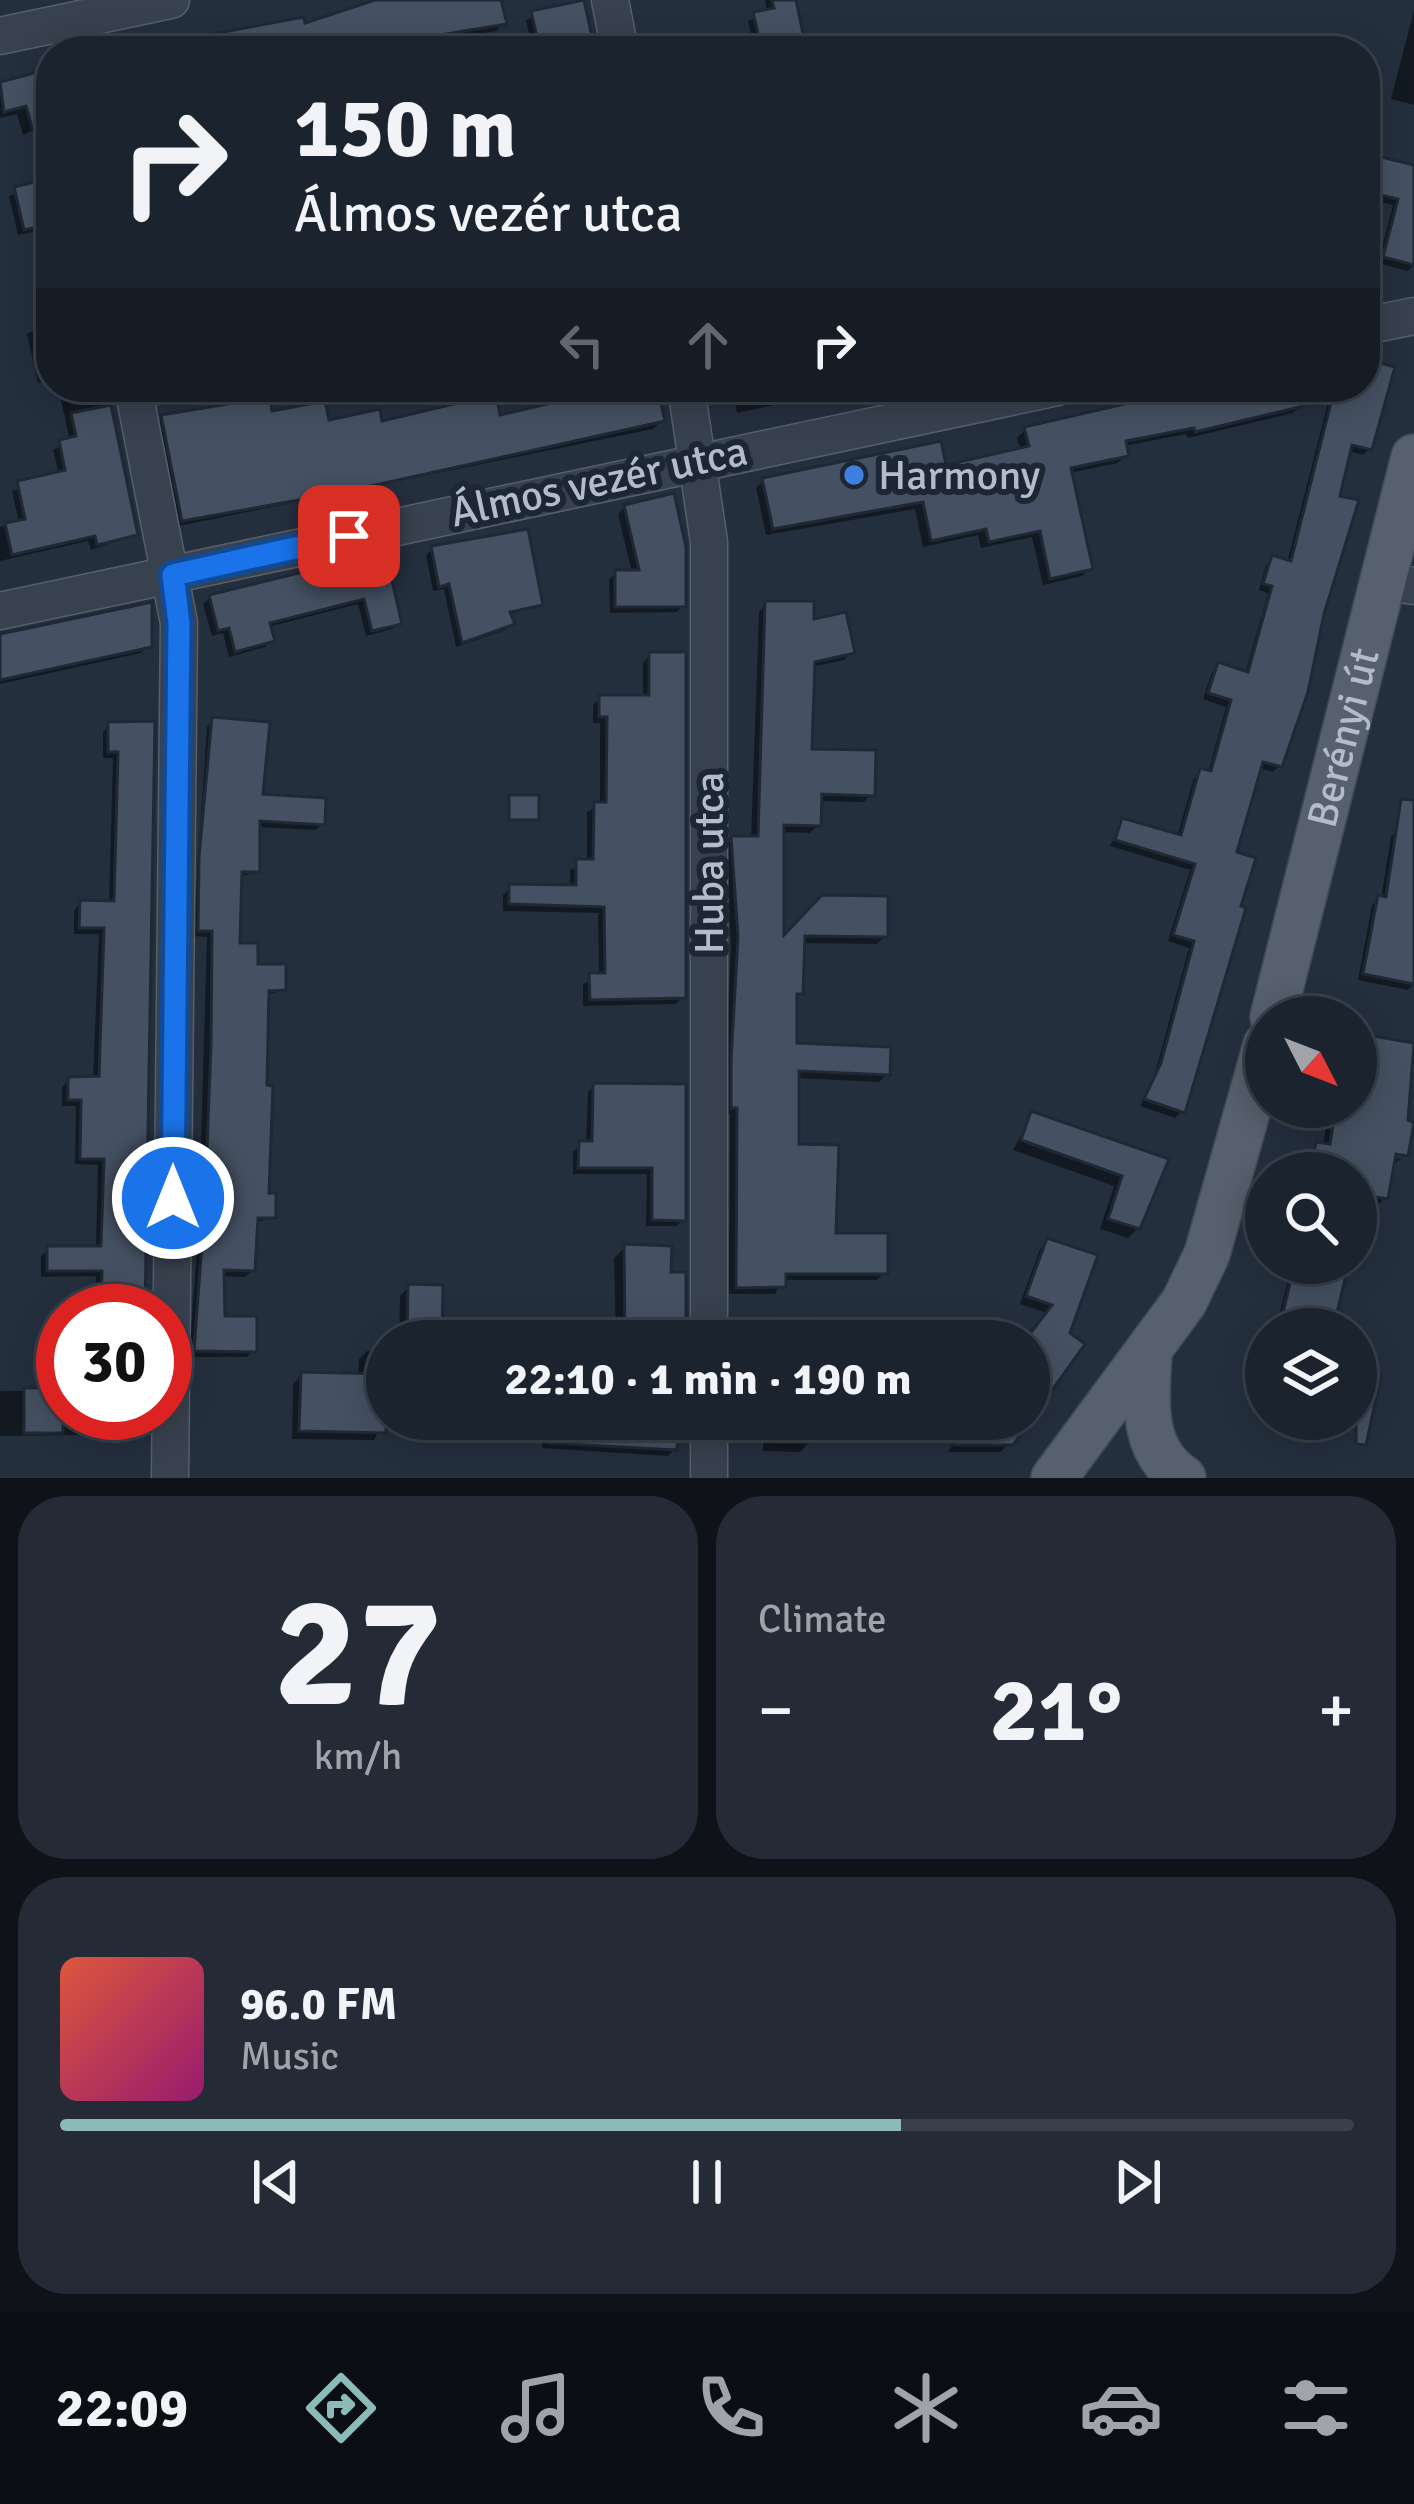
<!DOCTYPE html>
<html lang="en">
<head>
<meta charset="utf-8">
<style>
	:root { --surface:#1b232e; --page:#242b36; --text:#f1f3f6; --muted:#a0a4aa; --line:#39404a; --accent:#8bbbb9 }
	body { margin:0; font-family:Signika,sans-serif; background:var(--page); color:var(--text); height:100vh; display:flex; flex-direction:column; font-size:45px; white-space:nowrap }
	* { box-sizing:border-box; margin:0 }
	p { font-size:39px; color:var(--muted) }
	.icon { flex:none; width:66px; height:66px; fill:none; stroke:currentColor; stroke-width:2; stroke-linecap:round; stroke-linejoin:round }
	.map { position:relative; height:1478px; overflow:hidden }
	.panel { display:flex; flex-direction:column; gap:18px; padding:18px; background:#0f1319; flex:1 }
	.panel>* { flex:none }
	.top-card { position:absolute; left:36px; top:36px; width:1344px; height:366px; border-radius:48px; box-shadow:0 6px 30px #0003,0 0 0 3px var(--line); background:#1b232e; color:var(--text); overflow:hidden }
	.needle { width:78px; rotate:132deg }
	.tools { position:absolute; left:1245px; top:996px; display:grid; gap:24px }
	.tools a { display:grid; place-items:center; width:132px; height:132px; border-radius:50%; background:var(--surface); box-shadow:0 6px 30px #0003,0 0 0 3px var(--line); font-size:60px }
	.speed { position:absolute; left:36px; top:1284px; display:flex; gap:24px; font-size:60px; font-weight:700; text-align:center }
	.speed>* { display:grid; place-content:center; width:156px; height:156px; border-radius:50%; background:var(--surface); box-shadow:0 6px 30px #0003,0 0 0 3px var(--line); line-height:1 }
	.speed .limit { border:18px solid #d22; background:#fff; color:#111 }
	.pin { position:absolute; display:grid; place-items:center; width:102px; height:102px; color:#fff; margin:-51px; border-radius:24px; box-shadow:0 6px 18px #0006 }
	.me { position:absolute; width:132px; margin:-66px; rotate:0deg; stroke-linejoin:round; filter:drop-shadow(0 0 9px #0008) }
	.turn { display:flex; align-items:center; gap:42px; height:252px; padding:0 60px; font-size:54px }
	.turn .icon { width:156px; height:156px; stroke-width:2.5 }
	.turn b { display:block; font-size:84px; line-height:102px }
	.lanes { display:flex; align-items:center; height:114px; padding:0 60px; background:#0003; justify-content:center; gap:60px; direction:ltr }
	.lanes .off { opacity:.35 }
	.big { font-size:90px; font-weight:700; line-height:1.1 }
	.panel .card { flex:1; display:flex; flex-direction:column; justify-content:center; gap:18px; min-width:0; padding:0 42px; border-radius:48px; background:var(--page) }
	.panel .dial { align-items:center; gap:0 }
	.dial b { font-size:156px; line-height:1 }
	.song { display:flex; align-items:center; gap:36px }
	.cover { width:144px; height:144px; border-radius:18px; background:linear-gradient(135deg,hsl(10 70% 55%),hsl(320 70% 35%)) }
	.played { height:12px; border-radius:6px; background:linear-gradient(90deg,var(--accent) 65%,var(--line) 65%) }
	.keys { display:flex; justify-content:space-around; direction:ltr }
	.heat { display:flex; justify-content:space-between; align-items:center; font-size:66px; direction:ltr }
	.panel .tiles { flex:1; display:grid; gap:18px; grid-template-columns:1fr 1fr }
	.card:last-child { grid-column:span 2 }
	.trip { position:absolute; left:366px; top:1320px; width:684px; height:120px; border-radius:60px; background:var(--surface); box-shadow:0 6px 30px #0003,0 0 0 3px var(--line); font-weight:700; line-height:120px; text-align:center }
	.menu { display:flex; height:192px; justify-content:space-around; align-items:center; background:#0b0e12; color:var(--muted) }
	.menu .icon { width:84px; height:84px }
	.menu .active { color:var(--accent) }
	.menu b { font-size:54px; color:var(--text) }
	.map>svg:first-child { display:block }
	.shadow { fill:#0007 }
	.building { fill:#455162; stroke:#1f2835; stroke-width:3 }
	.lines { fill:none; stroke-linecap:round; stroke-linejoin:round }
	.minor-casing { stroke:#565f6c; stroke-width:39 }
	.major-casing { stroke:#414a57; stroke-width:48 }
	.minor { stroke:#38414e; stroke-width:36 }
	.major { stroke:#56606e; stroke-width:45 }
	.route-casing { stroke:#114b97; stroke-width:30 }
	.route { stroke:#1a73e8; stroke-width:21 }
	.shop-dot { fill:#3f7fe0; stroke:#1d2633; stroke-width:4.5 }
	.labels { text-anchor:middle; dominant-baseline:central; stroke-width:12; stroke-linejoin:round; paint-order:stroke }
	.poi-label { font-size:42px; fill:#b4bcc9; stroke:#1d2633; text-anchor:start }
	.street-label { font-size:42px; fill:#b4bcc9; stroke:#1d2633 }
</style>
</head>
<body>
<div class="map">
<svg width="1414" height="1478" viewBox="0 0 1414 1478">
	<rect width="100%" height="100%" fill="#242f3e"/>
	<g class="shadow">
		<path d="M 384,0 L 498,0 L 503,23 L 496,31 L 372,51 L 137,51 L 235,31 L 303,27 Z"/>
		<path d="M 765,0 L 794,0 L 802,42 L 795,49 L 755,51 L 748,21 L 767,12 Z"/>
		<path d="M 581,2 L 590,51 L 533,51 L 526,20 Z"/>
		<path d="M 1414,10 L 1414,105 L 1391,99 Z"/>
		<path d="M 694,43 L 696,51 L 658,51 Z"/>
		<path d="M 40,75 L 51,121 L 23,135 L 17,114 L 0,118 L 0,83 Z"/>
		<path d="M 1370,157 L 1414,169 L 1414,265 L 1408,271 L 1378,263 L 1393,205 L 1365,198 L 1365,163 Z"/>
		<path d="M 51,181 L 51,228 L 18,235 L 9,196 Z"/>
		<path d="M 51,323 L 51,380 L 38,383 L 27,334 Z"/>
		<path d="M 1365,362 L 1369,449 L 1363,455 L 1348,451 L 1279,766 L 1273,772 L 1258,768 L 1234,854 L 1182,1111 L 1175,1118 L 1140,1106 L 1155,1073 L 1189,948 L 1168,941 L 1190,870 L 1110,846 L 1122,821 L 1177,837 L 1194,778 L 1208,773 L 1226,707 L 1203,699 L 1212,672 L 1219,666 L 1245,674 L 1268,593 L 1259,590 L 1266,565 L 1273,559 L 1287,563 L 1332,387 L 1365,387 Z"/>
		<path d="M 58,387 L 103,387 L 135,534 L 91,550 L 88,541 L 0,561 L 0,527 L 19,523 L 12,491 L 59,475 L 53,450 L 70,441 Z"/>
		<path d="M 541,387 L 654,387 L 662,420 L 653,429 L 174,527 L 154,426 L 163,418 L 270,415 L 380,424 L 498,418 L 545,407 Z"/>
		<path d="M 732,387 L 860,387 L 737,413 Z"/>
		<path d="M 1215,387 L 1296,387 L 1301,405 L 1293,413 L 1188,438 L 1186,434 L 1124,446 L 1126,455 L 1118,463 L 1069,473 L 1090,568 L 1082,576 L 1043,585 L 1032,537 L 981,548 L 978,535 L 923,547 L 915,509 L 766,535 L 756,488 L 764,480 L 944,468 L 1021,451 L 1017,438 L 1025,430 Z"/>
		<path d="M 625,507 L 683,605 L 677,612 L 610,613 L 609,580 L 616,573 L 632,573 L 618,514 Z"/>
		<path d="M 432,549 L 540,604 L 508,615 L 511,623 L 505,630 L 456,647 L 444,589 L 433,591 L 426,555 Z"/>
		<path d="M 385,562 L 399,623 L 392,629 L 366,636 L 358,604 L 268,627 L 272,640 L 265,647 L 229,657 L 223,633 L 212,636 L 203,604 L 210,598 Z"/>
		<path d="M 766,604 L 811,623 L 852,652 L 844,660 L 811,667 L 809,752 L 872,794 L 864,802 L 819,801 L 818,825 L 810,833 L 781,832 L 781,942 L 823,898 L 885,936 L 877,944 L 802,943 L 794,1046 L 887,1074 L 879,1082 L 796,1078 L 796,1147 L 832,1236 L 885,1272 L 877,1280 L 783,1280 L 775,1294 L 729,1294 L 730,1114 L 725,1114 L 725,1071 L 731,945 L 725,846 L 733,839 L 751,839 L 759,612 Z"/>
		<path d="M 0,637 L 149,645 L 141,653 L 0,684 Z"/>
		<path d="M 650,655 L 683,997 L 676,1004 L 583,1006 L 583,984 L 599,976 L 598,913 L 503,911 L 503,895 L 511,887 L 570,888 L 570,870 L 587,862 L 587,812 L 600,805 L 600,723 L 593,723 L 593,705 L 600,698 L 643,698 L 643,663 Z"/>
		<path d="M 213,720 L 259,797 L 322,824 L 315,830 L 257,827 L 257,871 L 238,878 L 237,946 L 283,989 L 266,996 L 266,1196 L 273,1217 L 254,1223 L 252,1270 L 245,1277 L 221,1276 L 222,1319 L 254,1350 L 247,1357 L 189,1357 L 199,1222 L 190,1221 L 190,1181 L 200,1175 L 207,937 L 193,936 L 207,727 Z"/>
		<path d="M 152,724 L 144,1311 L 96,1311 L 96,1276 L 41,1277 L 41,1256 L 48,1249 L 96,1249 L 98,1165 L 75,1164 L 76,1106 L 62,1106 L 62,1087 L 69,1080 L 93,1079 L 99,934 L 74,934 L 74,910 L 81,903 L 109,903 L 113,758 L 103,758 L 103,732 L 109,725 Z"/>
		<path d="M 1398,830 L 1414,833 L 1414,984 L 1408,990 L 1358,980 L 1372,905 L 1381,899 L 1391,837 Z"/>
		<path d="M 1356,1036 L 1414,1046 L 1406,1155 L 1380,1155 L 1402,1159 L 1391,1164 L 1385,1198 L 1376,1207 L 1356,1204 L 1356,1173 L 1304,1173 L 1307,1154 L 1323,1146 L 1329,1107 L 1356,1107 Z"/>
		<path d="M 594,1086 L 683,1087 L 683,1220 L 676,1226 L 646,1226 L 647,1174 L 573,1174 L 573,1151 L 586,1144 L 588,1092 Z"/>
		<path d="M 1032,1114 L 1165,1161 L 1138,1228 L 1128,1238 L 1100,1229 L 1114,1186 L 1013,1150 Z"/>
		<path d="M 1048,1241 L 1067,1334 L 1029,1417 L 1026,1341 L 1047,1313 L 1020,1304 L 1040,1249 Z"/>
		<path d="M 625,1247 L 668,1275 L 684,1341 L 616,1341 L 614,1258 Z"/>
		<path d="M 1292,1263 L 1346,1263 L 1330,1329 L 1276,1329 Z"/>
		<path d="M 409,1287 L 439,1341 L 399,1341 L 400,1296 Z"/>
		<path d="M 776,1321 L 812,1341 L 765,1341 L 765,1332 Z"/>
		<path d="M 367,1351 L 387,1351 L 387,1419 L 435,1419 L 429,1425 L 383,1424 L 374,1440 L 292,1439 L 293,1384 L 302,1375 L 358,1376 L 359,1359 Z"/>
		<path d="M 0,1391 L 63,1391 L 63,1413 L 145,1413 L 145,1428 L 138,1434 L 0,1436 Z"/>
		<path d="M 471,1419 L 676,1419 L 674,1449 L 668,1456 L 542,1448 L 542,1440 L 471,1439 Z"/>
		<path d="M 764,1419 L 811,1419 L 811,1441 L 800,1452 L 763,1451 Z"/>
		<path d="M 899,1419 L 1028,1419 L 1001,1452 L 948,1452 L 963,1427 Z"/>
	</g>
	<g class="building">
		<path d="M 375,0 L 501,0 L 507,24 L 367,47 L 368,51 L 175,51 L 174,41 L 304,17 L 305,23 Z"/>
		<path d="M 584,0 L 592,37 L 540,50 L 531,11 Z"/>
		<path d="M 772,0 L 796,0 L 805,43 L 762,51 L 753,12 L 774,8 Z"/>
		<path d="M 42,71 L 51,122 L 32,127 L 26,106 L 4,112 L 0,82 Z"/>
		<path d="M 1369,154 L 1414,165 L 1414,265 L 1383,257 L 1398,199 L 1365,191 Z"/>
		<path d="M 51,178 L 51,224 L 24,230 L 14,187 Z"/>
		<path d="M 1365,359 L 1395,367 L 1372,450 L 1352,445 L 1340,496 L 1359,500 L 1324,614 L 1308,692 L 1282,767 L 1263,762 L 1237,852 L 1256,858 L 1241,906 L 1246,908 L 1185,1113 L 1144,1099 L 1161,1063 L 1194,941 L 1173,935 L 1195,864 L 1115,840 L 1122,818 L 1181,835 L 1200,768 L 1211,771 L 1231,700 L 1208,693 L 1218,662 L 1248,672 L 1272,586 L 1263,584 L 1272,555 L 1291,561 L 1335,387 L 1365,387 Z"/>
		<path d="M 619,387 L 657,387 L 665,421 L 344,492 L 182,521 L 161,415 L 270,397 L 272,411 L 325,401 L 329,420 L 380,409 L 382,421 L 496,394 L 500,415 Z"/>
		<path d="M 1198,387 L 1300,387 L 1304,406 L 1195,432 L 1194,428 L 1126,441 L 1129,456 L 1071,468 L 1093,569 L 1050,579 L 1040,531 L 989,542 L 986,529 L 931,541 L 923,502 L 773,529 L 762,478 L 941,441 L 946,465 L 1029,446 L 1024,427 Z"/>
		<path d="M 111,405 L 138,535 L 97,545 L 95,536 L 12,555 L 5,523 L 25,519 L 17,481 L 65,470 L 59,440 L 76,436 L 71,413 Z"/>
		<path d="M 674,493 L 686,547 L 686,607 L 615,607 L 615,570 L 639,570 L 624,505 Z"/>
		<path d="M 528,529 L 543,605 L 510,612 L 515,624 L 462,643 L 449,584 L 439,587 L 431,546 Z"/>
		<path d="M 387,559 L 402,624 L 372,631 L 364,599 L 270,623 L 275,641 L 235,652 L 229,628 L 218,631 L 209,595 L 323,567 L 325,574 Z"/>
		<path d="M 765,601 L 814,601 L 814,619 L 846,612 L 855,653 L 815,662 L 812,749 L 876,750 L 875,796 L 822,794 L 821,826 L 784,825 L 784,935 L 822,895 L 888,896 L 888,937 L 805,936 L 803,994 L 797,994 L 797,1043 L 891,1047 L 890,1075 L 799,1071 L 799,1144 L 839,1145 L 836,1233 L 888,1233 L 888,1274 L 786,1274 L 786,1287 L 736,1288 L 737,1108 L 731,1108 L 731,1061 L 738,936 L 731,836 L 758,836 Z"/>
		<path d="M 152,602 L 152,647 L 0,680 L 0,634 Z"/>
		<path d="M 649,652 L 686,652 L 686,998 L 590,1000 L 589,973 L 605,973 L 604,907 L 509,904 L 509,884 L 576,885 L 576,859 L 593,859 L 594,802 L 606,802 L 607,717 L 599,717 L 599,695 L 649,695 Z"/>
		<path d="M 212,717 L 270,722 L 263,794 L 326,798 L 325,825 L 260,821 L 260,872 L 242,872 L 240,943 L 258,943 L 258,964 L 286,964 L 286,990 L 269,991 L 267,1085 L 273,1086 L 269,1193 L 276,1193 L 276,1218 L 258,1218 L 255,1271 L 224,1270 L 225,1316 L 257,1316 L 257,1352 L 194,1351 L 204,1216 L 195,1216 L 196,1172 L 206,1172 L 211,1046 L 212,931 L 198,931 L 199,857 Z"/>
		<path d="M 155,721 L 145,1311 L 101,1311 L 102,1271 L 47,1271 L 47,1246 L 101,1246 L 104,1159 L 80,1159 L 81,1100 L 68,1100 L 68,1077 L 99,1076 L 104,928 L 79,928 L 80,900 L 114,901 L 118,752 L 108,752 L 108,722 Z"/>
		<rect x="509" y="795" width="30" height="25"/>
		<path d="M 1401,799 L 1414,800 L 1414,984 L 1363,974 L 1378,895 L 1386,897 Z"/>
		<path d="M 1356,1033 L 1414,1043 L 1408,1120 L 1414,1123 L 1408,1156 L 1396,1154 L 1388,1199 L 1356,1194 L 1356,1173 L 1310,1173 L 1316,1142 L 1330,1144 L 1336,1107 L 1356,1107 Z"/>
		<path d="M 593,1083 L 686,1084 L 686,1221 L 652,1220 L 652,1168 L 578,1168 L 579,1141 L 592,1141 Z"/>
		<path d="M 1031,1111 L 1169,1159 L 1140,1229 L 1108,1219 L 1122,1176 L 1021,1140 Z"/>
		<path d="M 1047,1238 L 1098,1255 L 1070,1333 L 1085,1344 L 1013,1445 L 952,1445 L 969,1419 L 1029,1419 L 1029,1335 L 1052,1305 L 1026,1296 Z"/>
		<path d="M 624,1244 L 672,1246 L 671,1272 L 686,1272 L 686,1341 L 625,1341 Z"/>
		<path d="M 1295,1263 L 1349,1263 L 1333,1329 L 1279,1329 Z"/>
		<path d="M 408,1284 L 443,1285 L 442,1341 L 407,1341 Z"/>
		<path d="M 775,1318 L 816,1318 L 815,1341 L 774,1341 Z"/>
		<path d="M 1356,1370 L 1381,1375 L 1366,1445 L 1356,1444 Z"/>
		<path d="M 301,1372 L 386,1374 L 386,1433 L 299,1431 Z"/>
		<rect x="24" y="1388" width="39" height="45"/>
		<path d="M 548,1419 L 679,1419 L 677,1450 L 547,1443 Z"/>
		<rect x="773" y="1419" width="41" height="23"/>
	</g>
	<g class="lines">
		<g class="minor-casing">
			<g id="minor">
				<path d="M 610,0 L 620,51"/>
				<path d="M 0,36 L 171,0"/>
				<path d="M 1365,326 L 1414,316"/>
				<path d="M 133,387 L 179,623 L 170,1478"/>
				<path d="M 686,387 L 709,542 L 709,1341"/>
				<path d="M 1383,582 L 1414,586"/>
				<path d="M 0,611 L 1058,387"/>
				<path d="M 709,1419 L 709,1478"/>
			</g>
		</g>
		<g class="major-casing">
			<g id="major">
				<path id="s1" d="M 1273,1017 L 1414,457"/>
				<path d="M 1149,1352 C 1147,1398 1139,1449 1183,1478"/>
				<path d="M 1054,1478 L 1184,1302 L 1207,1254 L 1266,1045"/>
			</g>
		</g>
		<use href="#minor" class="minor"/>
		<use href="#major" class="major"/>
	</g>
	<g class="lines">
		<g class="route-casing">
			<path id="route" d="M 173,1198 L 179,623 L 173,575 L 349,536"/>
		</g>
		<use href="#route" class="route"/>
	</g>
	<circle class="shop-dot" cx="854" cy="475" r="12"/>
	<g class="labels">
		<g class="poi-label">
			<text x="878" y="475">Harmony</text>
		</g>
		<g class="street-label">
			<text transform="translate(599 482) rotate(-12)">Álmos vezér utca</text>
			<text stroke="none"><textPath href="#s1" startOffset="288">Berényi út</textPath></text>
			<text transform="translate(709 863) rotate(-90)">Huba utca</text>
		</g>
	</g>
</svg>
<div class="tools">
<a><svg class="needle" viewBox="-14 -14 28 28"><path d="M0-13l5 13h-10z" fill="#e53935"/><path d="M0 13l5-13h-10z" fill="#a0a4aa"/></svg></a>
<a><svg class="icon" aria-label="search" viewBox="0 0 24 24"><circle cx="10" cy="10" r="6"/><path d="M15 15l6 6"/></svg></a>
<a><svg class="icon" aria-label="layers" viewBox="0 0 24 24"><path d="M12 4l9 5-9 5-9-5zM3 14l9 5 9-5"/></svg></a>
</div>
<div class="speed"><div class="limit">30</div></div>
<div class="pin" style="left:349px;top:536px;background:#d93025"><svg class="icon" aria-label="arrive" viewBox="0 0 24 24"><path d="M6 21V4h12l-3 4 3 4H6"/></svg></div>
<svg class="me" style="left:173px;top:1198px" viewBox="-20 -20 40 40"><circle r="17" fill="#1a73e8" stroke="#fff" stroke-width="3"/><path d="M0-11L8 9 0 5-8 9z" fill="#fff"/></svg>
<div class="trip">22:10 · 1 min · 190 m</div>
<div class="top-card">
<div class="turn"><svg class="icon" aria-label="right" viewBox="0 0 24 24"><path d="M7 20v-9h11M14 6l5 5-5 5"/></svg><div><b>150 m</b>Álmos vezér utca</div></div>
<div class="lanes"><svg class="icon off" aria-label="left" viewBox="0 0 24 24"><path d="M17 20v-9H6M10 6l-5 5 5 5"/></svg><svg class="icon off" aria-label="ahead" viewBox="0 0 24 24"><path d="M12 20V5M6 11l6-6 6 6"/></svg><svg class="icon" aria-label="right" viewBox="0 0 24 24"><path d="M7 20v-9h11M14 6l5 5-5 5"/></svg></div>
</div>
</div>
<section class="panel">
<div class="tiles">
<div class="card dial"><b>27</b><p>km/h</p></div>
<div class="card"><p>Climate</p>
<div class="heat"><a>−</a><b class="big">21°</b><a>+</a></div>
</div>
<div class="card">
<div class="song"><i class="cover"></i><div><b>96.0 FM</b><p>Music</p></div></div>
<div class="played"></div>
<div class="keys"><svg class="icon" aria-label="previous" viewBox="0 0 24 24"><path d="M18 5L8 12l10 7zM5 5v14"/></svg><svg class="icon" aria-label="pause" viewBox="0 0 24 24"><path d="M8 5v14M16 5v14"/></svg><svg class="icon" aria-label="next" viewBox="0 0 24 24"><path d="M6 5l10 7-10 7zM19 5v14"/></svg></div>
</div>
</div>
</section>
<nav class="menu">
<b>22:09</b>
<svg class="icon active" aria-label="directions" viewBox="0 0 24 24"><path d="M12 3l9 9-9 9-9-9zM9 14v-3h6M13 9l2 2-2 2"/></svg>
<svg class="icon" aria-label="music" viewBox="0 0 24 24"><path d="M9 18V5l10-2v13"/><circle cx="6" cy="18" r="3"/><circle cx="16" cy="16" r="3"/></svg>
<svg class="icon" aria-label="phone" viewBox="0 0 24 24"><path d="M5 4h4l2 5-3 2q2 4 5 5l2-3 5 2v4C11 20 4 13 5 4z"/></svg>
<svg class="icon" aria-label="climate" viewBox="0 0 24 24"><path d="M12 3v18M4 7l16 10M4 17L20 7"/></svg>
<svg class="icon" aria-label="car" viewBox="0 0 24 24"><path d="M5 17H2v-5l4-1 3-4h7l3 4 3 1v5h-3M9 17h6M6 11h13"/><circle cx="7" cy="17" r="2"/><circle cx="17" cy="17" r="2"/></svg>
<svg class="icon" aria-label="filters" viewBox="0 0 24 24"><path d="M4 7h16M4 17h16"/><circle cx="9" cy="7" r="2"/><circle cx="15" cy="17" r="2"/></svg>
</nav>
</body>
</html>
